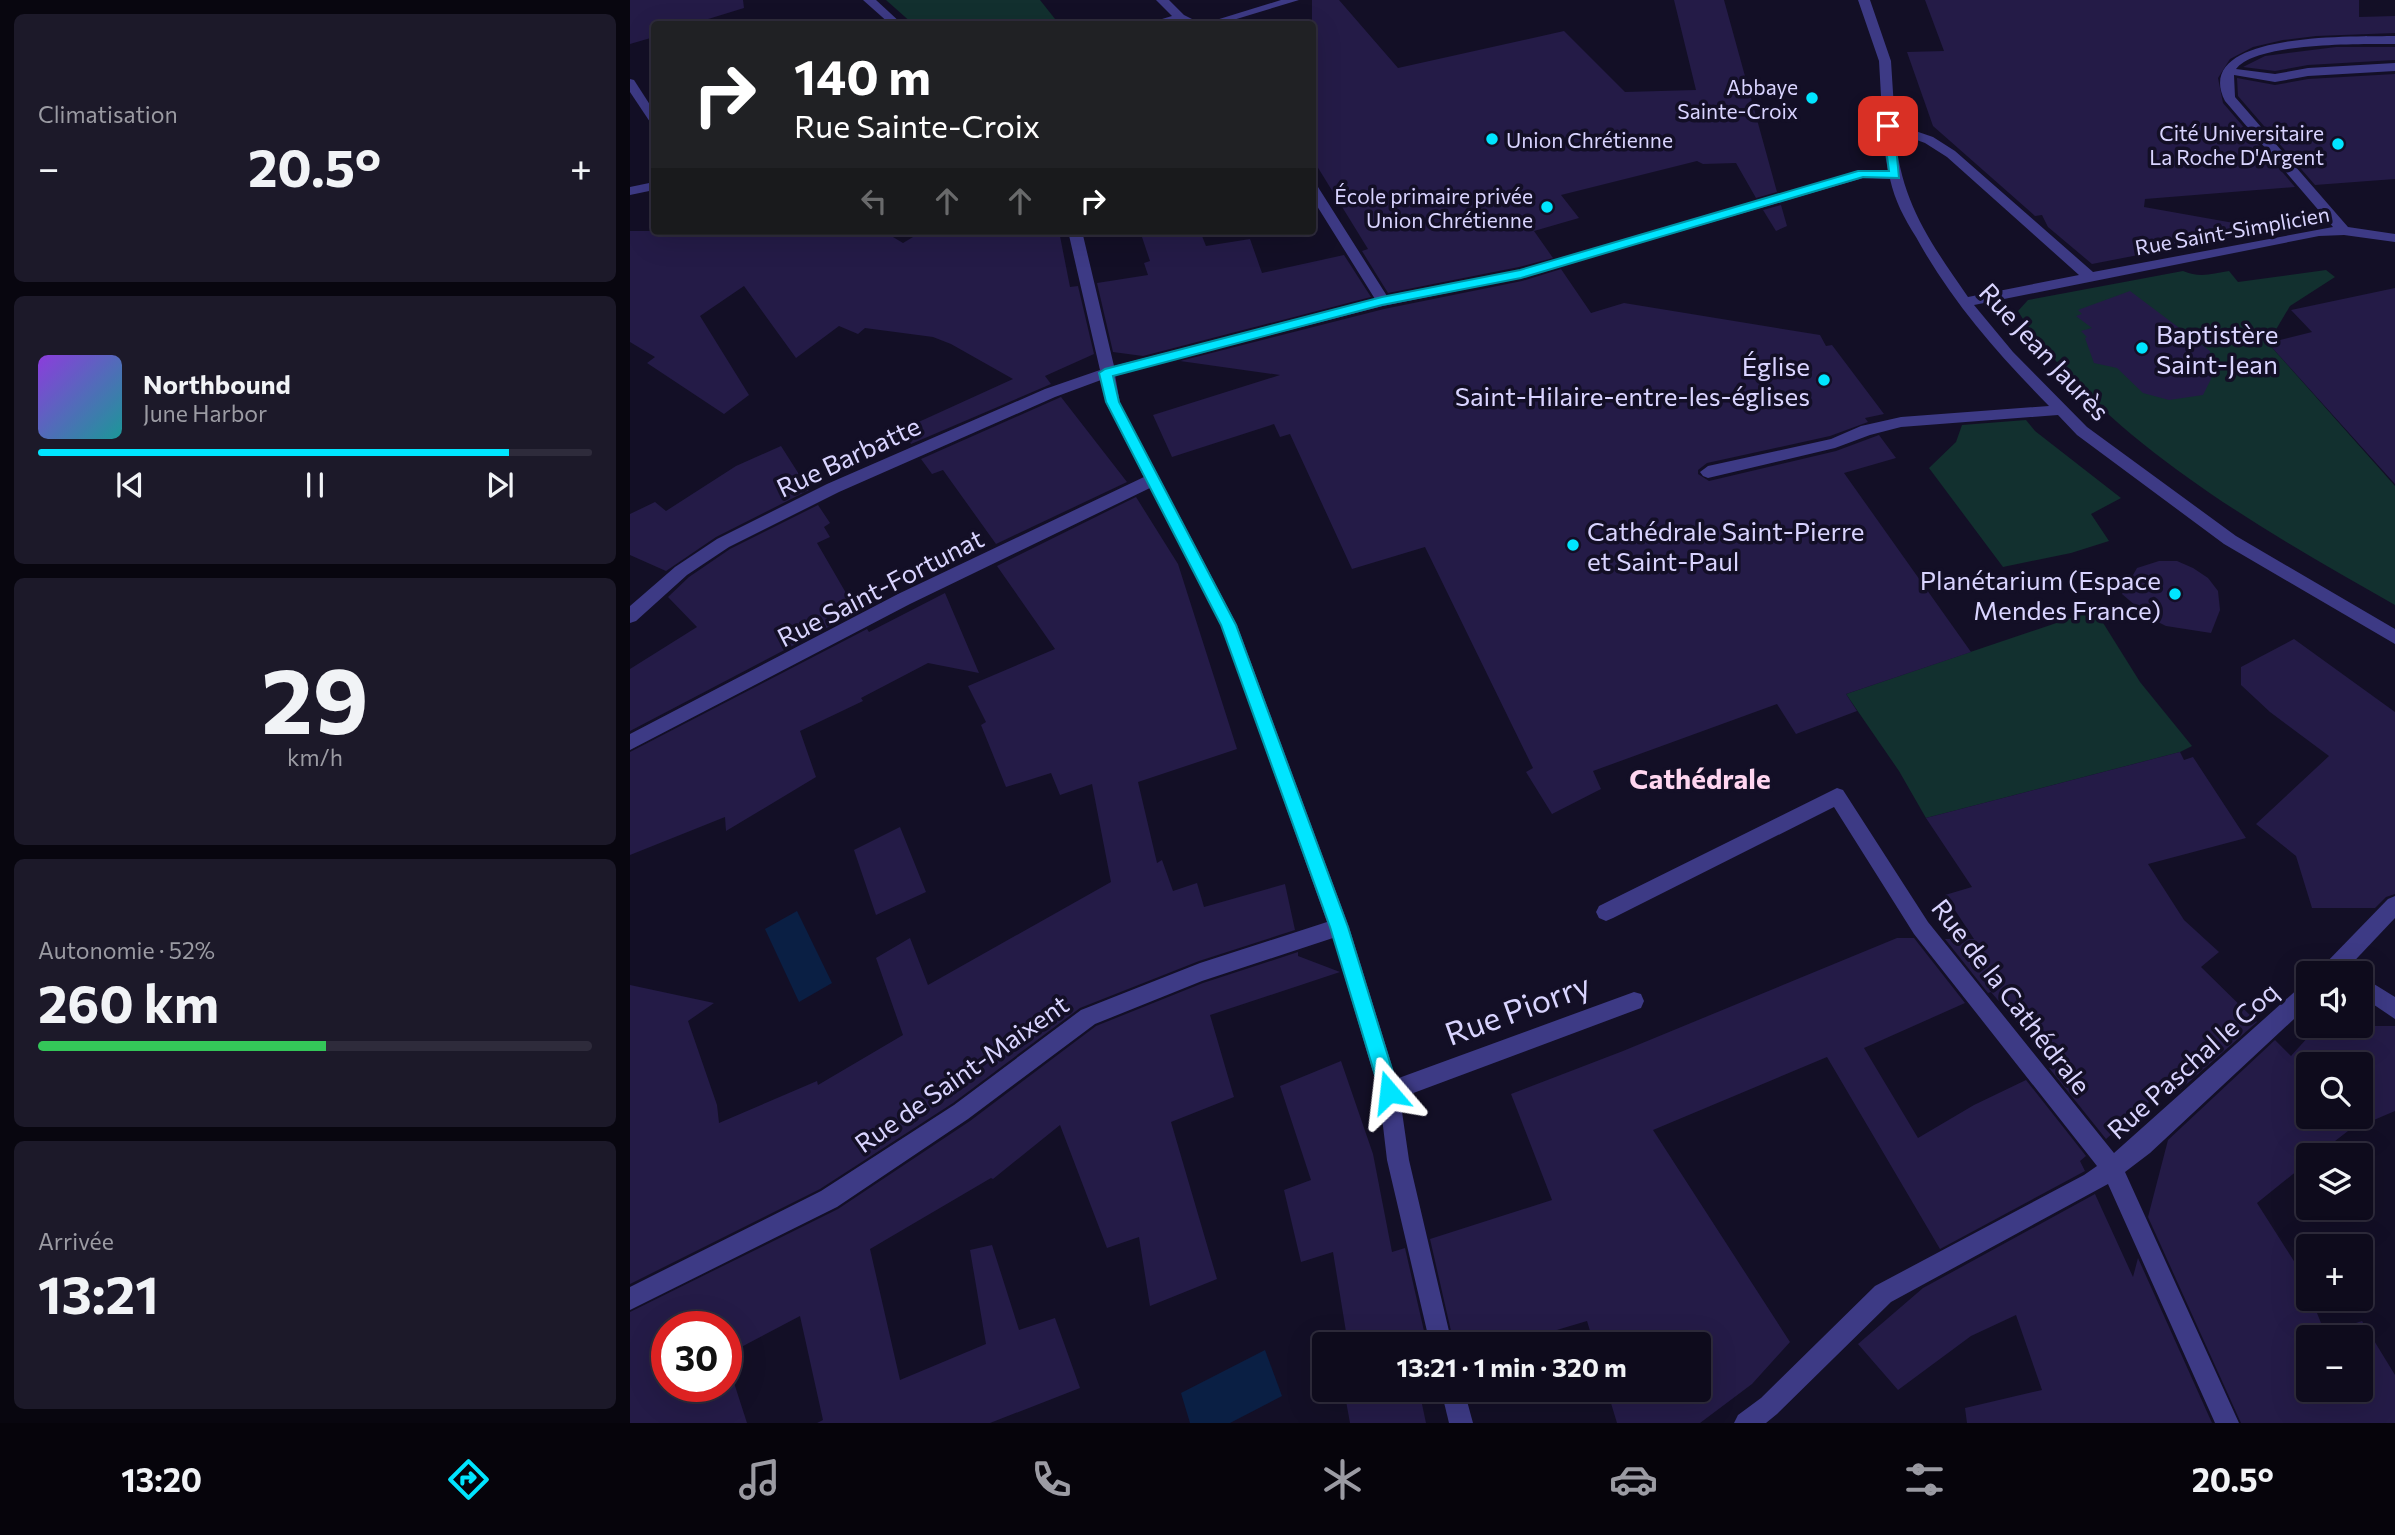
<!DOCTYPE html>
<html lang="fr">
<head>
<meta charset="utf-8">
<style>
	:root { --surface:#0e0b1c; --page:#1c1929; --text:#f1f3f6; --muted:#9b9ba3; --line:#2e2b3b; --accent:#00e5ff }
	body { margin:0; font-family:Commissioner,sans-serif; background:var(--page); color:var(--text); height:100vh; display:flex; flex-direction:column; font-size:26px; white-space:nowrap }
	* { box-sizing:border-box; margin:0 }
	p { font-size:23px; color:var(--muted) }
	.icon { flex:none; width:38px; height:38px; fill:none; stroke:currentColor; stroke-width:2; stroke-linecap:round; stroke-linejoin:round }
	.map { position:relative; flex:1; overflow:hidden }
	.drawer { display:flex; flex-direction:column; gap:14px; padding:14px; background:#08060f; width:630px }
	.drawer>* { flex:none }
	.guide { position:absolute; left:21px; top:21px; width:665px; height:214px; border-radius:7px; box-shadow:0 7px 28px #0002,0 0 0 2px var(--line); background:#202124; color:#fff; overflow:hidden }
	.fabs { position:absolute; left:1666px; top:961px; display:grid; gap:14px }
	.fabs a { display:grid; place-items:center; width:77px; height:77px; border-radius:7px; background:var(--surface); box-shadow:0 7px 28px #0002,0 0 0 2px var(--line); font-size:35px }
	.speed { position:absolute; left:21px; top:1311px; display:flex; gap:14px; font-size:35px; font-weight:700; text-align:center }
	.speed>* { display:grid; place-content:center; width:91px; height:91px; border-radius:50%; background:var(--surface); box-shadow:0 7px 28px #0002,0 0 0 2px var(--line); line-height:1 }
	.speed .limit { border:10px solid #d22; background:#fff; color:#111 }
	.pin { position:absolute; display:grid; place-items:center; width:60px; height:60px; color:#fff; margin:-30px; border-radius:14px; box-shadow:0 4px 10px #0006 }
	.me { position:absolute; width:77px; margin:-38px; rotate:343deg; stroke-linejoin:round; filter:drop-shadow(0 0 5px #0008) }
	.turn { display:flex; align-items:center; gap:24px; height:147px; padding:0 28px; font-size:32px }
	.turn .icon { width:91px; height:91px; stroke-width:2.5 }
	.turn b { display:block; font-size:49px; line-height:60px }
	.lanes { display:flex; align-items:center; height:66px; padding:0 28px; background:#0003; justify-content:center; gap:35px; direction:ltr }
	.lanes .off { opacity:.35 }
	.big { font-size:52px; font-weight:700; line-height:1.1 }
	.drawer .tile { flex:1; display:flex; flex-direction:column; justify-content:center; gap:10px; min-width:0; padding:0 24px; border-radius:10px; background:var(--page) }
	.drawer .dial { align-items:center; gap:0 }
	.dial b { font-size:91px; line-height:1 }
	.song { display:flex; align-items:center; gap:21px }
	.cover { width:84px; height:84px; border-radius:10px; background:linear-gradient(135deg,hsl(270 70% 55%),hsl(180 70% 35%)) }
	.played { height:7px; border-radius:4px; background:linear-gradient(90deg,var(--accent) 85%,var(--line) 85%) }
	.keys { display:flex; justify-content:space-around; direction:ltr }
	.heat { display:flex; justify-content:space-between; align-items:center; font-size:38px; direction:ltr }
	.charge { height:10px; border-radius:5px; background:linear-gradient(90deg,#34c759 52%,var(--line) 0) }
	.trip { position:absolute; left:682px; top:1332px; width:399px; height:70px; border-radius:7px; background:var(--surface); box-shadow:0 7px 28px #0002,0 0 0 2px var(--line); font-weight:700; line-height:70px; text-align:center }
	.tab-bar { display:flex; height:112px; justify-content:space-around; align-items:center; background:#06040b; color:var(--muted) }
	.tab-bar .icon { width:49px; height:49px }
	.tab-bar .selected { color:var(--accent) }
	.tab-bar b { font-size:32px; color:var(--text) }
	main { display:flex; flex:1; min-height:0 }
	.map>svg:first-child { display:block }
	.green { fill:#12302f }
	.water { fill:#0a1f44 }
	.building { fill:#241b47; fill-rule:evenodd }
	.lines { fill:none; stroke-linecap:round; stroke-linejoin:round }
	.minor { fill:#3d3a85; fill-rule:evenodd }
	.route { fill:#00e5ff; stroke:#0095a6; stroke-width:2 }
	.poi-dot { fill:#00e5ff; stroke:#130f26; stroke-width:2.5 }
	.labels { text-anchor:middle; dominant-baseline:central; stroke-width:7; stroke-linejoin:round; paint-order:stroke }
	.far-poi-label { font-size:21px; fill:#d9d4ff; stroke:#130f26; text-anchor:end }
	.far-street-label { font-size:21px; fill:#d9d4ff; stroke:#130f26 }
	.poi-label { font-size:26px; fill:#d9d4ff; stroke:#130f26; text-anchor:start }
	.street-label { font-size:26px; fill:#d9d4ff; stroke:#130f26 }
	.neighbourhood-label { font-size:28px; font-weight:bold; fill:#ffd6f0; stroke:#130f26 }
	.near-street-label { font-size:32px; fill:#d9d4ff; stroke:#130f26 }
</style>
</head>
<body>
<main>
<section class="drawer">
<div class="tile"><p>Climatisation</p>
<div class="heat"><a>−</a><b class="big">20.5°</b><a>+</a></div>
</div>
<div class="tile">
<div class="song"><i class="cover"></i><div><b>Northbound</b><p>June Harbor</p></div></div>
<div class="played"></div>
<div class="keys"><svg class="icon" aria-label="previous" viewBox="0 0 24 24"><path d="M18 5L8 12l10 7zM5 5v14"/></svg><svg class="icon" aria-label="pause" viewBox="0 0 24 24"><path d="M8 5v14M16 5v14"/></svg><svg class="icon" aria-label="next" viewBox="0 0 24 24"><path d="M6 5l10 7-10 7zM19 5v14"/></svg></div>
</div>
<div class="tile dial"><b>29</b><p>km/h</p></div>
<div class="tile"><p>Autonomie · 52%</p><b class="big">260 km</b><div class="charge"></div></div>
<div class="tile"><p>Arrivée</p><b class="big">13:21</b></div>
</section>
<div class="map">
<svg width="1765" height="1423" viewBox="0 0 1765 1423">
	<rect width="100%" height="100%" fill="#130f26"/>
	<g class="green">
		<path d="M 256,0 L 410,0 L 429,24 L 283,24 Z"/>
		<path d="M 1696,270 L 1705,277 L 1660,306 L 1638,343 L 1765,486 L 1765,605 C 1652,541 1520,466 1433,369 C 1417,351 1400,332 1388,311 L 1398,300 L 1553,271 C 1569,278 1582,274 1599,271 L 1608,282 Z"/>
		<path d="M 1396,420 L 1405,431 L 1491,498 L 1461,514 L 1479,541 L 1441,553 L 1373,567 L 1299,468 L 1326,442 L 1332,425 Z"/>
		<path d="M 1465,610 L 1510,682 L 1562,746 L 1550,752 L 1296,818 L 1269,771 L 1216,694 Z"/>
	</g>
	<g class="water">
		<path d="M 167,911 L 202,983 L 169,1002 L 135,929 Z"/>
		<path d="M 635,1350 L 652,1396 L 600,1423 L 560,1423 L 551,1393 Z"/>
	</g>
	<g class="building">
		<path d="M 0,0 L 113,0 L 114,8 L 62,24 L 24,24 L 24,37 L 0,44 Z"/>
		<path d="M 682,0 L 709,0 L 768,68 L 934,31 L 995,92 L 1066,90 L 1044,0 L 1094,0 L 1147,192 L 1126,198 L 1106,163 L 1073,164 L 1067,161 L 931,195 L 949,218 L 904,231 L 923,258 L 889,267 L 758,293 L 732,251 L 738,249 L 682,158 Z"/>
		<path d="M 1295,0 L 1729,0 L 1729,17 L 1765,16 L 1765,33 L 1686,36 L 1653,40 L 1623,47 L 1600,59 L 1588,78 L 1593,103 L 1665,187 L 1515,199 L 1514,207 L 1632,228 L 1632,231 L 1462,264 L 1418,227 L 1412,215 L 1405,216 L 1303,126 L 1277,52 L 1314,51 Z"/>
		<path d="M 1706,47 L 1765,47 L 1765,60 L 1678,65 L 1645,71 L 1613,67 L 1635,56 Z"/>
		<path d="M 1765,74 L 1765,179 L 1685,185 L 1608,96 L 1607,78 L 1645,85 L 1678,79 Z"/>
		<path d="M 1151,205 L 1157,226 L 1146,231 L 1133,210 Z"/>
		<path d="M 0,231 L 253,231 L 273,243 L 293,231 L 429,231 L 440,287 L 448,286 L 464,354 L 415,376 L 421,384 L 281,444 L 271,430 L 383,379 L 321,344 L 303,337 L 235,328 L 228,334 L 209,326 L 166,358 L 114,286 L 70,316 L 119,395 L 94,414 L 17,363 L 25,357 L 0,342 Z"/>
		<path d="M 510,231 L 570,231 L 576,246 L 620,239 L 632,273 L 714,255 L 741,297 L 513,356 L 483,352 L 467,283 L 518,275 L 514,263 L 520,261 Z"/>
		<path d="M 931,269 L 961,313 L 994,303 L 1190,335 L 1196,346 L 1202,345 L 1254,414 L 1235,418 L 1238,422 L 1200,436 L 1077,463 L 1068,470 L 1068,474 L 1079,481 L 1206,451 L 1249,435 L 1266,458 L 1214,473 L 1341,652 L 1216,694 L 1227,711 L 1166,734 L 1147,704 L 963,771 L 971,789 L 922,814 L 896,772 L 903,768 L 795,547 L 722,569 L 660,434 L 650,437 L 644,424 L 542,457 L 523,415 L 650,375 L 550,361 L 754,309 L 892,281 Z"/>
		<path d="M 1765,288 L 1765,484 L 1638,343 L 1682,332 L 1661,310 Z"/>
		<path d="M 1500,291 L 1580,351 L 1581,379 L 1573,395 L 1539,400 L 1513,393 L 1487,368 L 1464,363 L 1455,338 L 1457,337 L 1451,331 L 1462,328 L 1446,316 L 1452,314 L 1448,310 Z"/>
		<path d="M 431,397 L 497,482 L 366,544 L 313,470 L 302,474 L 291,459 Z"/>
		<path d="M 151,446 L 179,490 L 86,537 L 36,571 L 0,555 L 0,514 L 25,502 L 36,511 L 106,466 Z"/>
		<path d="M 506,497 L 548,564 L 607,749 L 508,782 L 527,863 L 532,860 L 543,891 L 567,883 L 574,907 L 655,884 L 665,930 L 569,961 L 450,1008 L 323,1103 L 190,1189 L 0,1284 L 0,985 L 84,1003 L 58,1021 L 87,1105 L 89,1123 L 187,1081 L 188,1085 L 273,1035 L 246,958 L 280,938 L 298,985 L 481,882 L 462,784 L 430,795 L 421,773 L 376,787 L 351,725 L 356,722 L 338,686 L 425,649 L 367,566 Z"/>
		<path d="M 188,505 L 200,523 L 194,527 L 200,537 L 187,543 L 227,612 L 0,731 L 0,669 L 67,627 L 38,597 L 59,577 L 100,549 Z"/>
		<path d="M 1529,561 L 1547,561 L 1563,568 L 1578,578 L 1588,591 L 1590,610 L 1581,633 L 1536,626 L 1520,618 L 1492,594 L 1507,568 Z"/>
		<path d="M 315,593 L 349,673 L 298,663 L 231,698 L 233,701 L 170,731 L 186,777 L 96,831 L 95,817 L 0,855 L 0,752 L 237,629 L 239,632 Z"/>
		<path d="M 1664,639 L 1765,712 L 1765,894 L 1756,897 L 1745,908 L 1682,908 L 1666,856 L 1626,824 L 1699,756 L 1640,712 L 1611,685 L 1611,667 Z"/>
		<path d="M 1550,752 L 1554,760 L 1563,757 L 1616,838 L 1518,864 L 1554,920 L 1589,952 L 1571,967 L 1627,1022 L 1550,1090 L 1555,1071 L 1476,1139 L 1419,1068 L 1424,1066 L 1361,992 L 1358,993 L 1315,939 L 1344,939 L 1315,895 L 1342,887 L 1296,818 Z"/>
		<path d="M 270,827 L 296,892 L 246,915 L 224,850 Z"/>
		<path d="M 1267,938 L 1284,938 L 1335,1003 L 1234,1048 L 1288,1138 L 1344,1105 L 1396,1080 L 1456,1156 L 1450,1161 L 1455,1171 L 1310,1249 L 1197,1057 L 1023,1130 L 1160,1342 L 1122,1384 L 1070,1423 L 987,1423 L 977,1390 L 1069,1390 L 1069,1344 L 964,1344 L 957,1321 L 880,1344 L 824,1344 L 800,1239 L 922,1200 L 881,1094 L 993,1051 Z"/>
		<path d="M 668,952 L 668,956 L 710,972 L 580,1015 L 604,1097 L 541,1122 L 587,1279 L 520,1306 L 509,1237 L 477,1248 L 430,1125 L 363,1179 L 361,1178 L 240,1249 L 270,1380 L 356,1344 L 340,1250 L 362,1245 L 389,1330 L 425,1318 L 450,1388 L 360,1423 L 187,1423 L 193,1420 L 170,1316 L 96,1355 L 96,1326 L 37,1326 L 37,1386 L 96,1386 L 96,1358 L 117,1423 L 0,1423 L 0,1312 L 208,1209 L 340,1121 L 466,1026 L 573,983 Z"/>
		<path d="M 1688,1026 L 1765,1026 L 1765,1111 L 1718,1131 L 1687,1155 L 1678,1155 L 1678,1162 L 1627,1203 L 1669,1269 L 1678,1298 L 1681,1298 L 1695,1333 L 1732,1321 L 1765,1375 L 1765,1423 L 1611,1423 L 1518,1217 L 1538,1140 L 1645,1040 L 1661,1056 ZM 1678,1064 L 1731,1064 L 1731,1116 L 1678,1116 ZM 1678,1337 L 1731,1337 L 1731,1390 L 1678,1390 Z"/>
		<path d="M 711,1061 L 743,1154 L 762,1252 L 775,1248 L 797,1344 L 718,1344 L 703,1252 L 671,1262 L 654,1190 L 681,1180 L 650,1086 Z"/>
		<path d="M 1465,1194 L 1503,1277 L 1508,1258 L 1582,1423 L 1337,1423 L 1335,1408 L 1412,1390 L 1386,1315 L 1341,1336 L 1268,1390 L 1228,1344 L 1293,1288 Z"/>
		<path d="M 714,1390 L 789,1390 L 796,1423 L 720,1423 Z"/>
	</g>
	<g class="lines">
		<g class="minor">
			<path d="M 233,0 L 246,0 L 272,24 L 260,24 Z"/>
			<path d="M 526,0 L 539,0 L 554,15 L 572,24 L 557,24 L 549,21 L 521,24 L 522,22 L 542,16 Z"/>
			<path d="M 651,0 L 669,0 L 590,24 L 573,24 Z"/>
			<path d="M 1228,0 L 1240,0 L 1261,61 L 1265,124 L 1303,137 L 1325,151 L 1463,272 L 1703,227 L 1595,101 C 1559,30 1730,37 1765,36 L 1765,44 C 1732,44 1626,42 1606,69 L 1645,74 L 1678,68 L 1765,63 L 1765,71 L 1678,76 L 1645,82 L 1604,75 L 1605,97 L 1718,227 L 1765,234 L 1765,242 L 1714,235 L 1689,236 L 1344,305 L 1383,352 L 1457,427 L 1606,536 L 1765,629 L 1765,644 L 1594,544 L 1447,435 L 1428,415 L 1271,427 L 1240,435 L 1205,448 L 1078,478 L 1073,476 L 1070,472 L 1078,466 L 1201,439 L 1231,426 L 1271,417 L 1419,406 C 1368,354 1321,301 1286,237 C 1274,218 1265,201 1260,179 L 1233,178 L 891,278 L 753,306 L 485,375 L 490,403 L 607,625 L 719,927 L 766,1079 L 1004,992 L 1011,994 L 1014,1001 L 1011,1008 L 770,1098 L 779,1160 L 822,1344 L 800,1344 L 757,1160 L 749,1092 L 703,938 L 572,981 L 465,1024 L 338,1119 L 207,1207 L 0,1310 L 0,1287 L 191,1191 L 324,1105 L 451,1010 L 570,963 L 697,922 L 591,625 L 520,488 L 280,604 L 0,750 L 0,734 L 268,594 L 514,477 L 476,403 L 471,380 L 425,397 L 209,492 L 99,547 L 57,575 L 6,621 L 0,623 L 0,606 L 45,567 L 87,539 L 197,484 L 415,389 L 470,370 L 438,231 L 452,231 L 484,366 L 745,299 L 682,198 L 682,183 L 688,187 L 757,296 L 890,270 L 1232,170 L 1258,171 L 1254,148 L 1249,61 ZM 1265,132 L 1295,143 L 1317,157 L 1449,275 L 1338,297 C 1300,242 1270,201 1265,132 Z"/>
			<path d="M 0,79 L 4,80 L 24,111 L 24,123 L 20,122 L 0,92 Z"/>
			<path d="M 24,182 L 24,190 L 0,195 L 0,187 Z"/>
			<path d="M 1207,788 L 1213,790 L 1298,922 L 1484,1153 L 1671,986 L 1678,984 L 1678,1006 L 1520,1153 L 1495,1172 L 1609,1423 L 1585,1423 L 1478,1184 L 1261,1302 L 1147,1414 L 1136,1423 L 1104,1423 L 1108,1415 L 1131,1398 L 1245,1286 L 1454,1175 L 1467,1166 L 1284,934 L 1204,807 L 983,918 L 976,921 L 969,918 L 966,912 L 969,906 Z"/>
			<path d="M 1765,896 L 1765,918 L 1713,973 L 1690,973 L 1693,966 L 1758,899 Z"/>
			<path d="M 1731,976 L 1765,997 L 1765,1019 L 1731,996 Z"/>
			<path d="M 811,1390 L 834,1390 L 843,1423 L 819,1423 Z"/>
		</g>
	</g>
	<path class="route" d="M 1258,122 L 1264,126 L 1269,178 L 1233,177 L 891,278 L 752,305 L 483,376 L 489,402 L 606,625 L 718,927 L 769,1092 L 766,1098 L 759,1101 L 752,1098 L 700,927 L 591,625 L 476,402 L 469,373 L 475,369 L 752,297 L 890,270 L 1228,171 L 1259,171 L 1253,126 Z"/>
	<g class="poi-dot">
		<circle cx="1182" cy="98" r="7"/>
		<circle cx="862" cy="139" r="7"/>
		<circle cx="1708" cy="144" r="7"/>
		<circle cx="917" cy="207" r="7"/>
		<circle cx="1512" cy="348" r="7"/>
		<circle cx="1194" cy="380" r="7"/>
		<circle cx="943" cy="545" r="7"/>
		<circle cx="1545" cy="594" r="7"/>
	</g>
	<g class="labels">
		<g class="far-poi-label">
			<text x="1168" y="86">Abbaye<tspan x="1168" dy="24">Sainte-Croix</tspan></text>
			<text x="1694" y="132">Cité Universitaire<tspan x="1694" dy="24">La Roche D'Argent</tspan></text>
			<text x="876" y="139" text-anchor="start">Union Chrétienne</text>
			<text x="903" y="195">École primaire privée<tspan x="903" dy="24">Union Chrétienne</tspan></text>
		</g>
		<g class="far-street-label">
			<text transform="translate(1602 230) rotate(-10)">Rue Saint-Simplicien</text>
		</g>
		<g class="poi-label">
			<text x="1526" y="333">Baptistère<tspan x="1526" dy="30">Saint-Jean</tspan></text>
			<text x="1180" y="365" text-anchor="end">Église<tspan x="1180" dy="30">Saint-Hilaire-entre-les-églises</tspan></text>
			<text x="957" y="530">Cathédrale Saint-Pierre<tspan x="957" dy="30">et Saint-Paul</tspan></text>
			<text x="1531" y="579" text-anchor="end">Planétarium (Espace<tspan x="1531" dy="30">Mendes France)</tspan></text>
		</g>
		<g class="street-label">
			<text transform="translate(1415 351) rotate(47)">Rue Jean Jaurès</text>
			<text transform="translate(218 456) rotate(-25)">Rue Barbatte</text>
			<text transform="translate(250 587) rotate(-27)">Rue Saint-Fortunat</text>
			<text transform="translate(1382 996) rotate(52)">Rue de la Cathédrale</text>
			<text transform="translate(1562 1060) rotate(-42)">Rue Paschal le Coq</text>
			<text transform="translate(331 1073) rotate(-35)">Rue de Saint-Maixent</text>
		</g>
		<g class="neighbourhood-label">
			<text x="1070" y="778">Cathédrale</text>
		</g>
		<g class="near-street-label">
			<text transform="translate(887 1008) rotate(-20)">Rue Piorry</text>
		</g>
	</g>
</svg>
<div class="fabs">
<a><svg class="icon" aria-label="sound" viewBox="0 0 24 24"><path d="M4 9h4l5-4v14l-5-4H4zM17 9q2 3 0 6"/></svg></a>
<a><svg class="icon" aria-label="search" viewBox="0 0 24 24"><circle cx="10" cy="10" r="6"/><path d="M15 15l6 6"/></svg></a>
<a><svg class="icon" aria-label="layers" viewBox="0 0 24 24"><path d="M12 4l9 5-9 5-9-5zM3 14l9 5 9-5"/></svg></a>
<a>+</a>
<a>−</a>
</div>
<div class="speed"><div class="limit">30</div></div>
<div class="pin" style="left:1258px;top:126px;background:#d93025"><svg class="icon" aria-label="arrive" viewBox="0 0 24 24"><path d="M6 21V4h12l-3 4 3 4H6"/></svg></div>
<svg class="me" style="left:759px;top:1092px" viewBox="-20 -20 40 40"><path d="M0-17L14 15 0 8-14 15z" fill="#00e5ff" stroke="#fff" stroke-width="4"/></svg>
<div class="trip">13:21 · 1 min · 320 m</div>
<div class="guide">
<div class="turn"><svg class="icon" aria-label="right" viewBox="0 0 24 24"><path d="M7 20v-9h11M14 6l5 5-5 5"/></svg><div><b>140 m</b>Rue Sainte-Croix</div></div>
<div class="lanes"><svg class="icon off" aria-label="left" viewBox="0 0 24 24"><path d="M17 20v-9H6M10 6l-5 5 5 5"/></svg><svg class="icon off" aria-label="ahead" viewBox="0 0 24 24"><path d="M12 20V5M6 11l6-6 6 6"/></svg><svg class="icon off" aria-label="ahead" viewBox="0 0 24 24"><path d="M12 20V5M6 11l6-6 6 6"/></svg><svg class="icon" aria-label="right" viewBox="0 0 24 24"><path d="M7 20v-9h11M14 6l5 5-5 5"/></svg></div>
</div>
</div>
</main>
<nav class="tab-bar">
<b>13:20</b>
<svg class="icon selected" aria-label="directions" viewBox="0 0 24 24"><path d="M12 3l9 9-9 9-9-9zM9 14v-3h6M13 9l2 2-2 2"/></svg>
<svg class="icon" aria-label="music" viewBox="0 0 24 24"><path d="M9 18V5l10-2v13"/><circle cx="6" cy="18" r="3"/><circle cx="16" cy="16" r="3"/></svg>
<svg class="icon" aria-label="phone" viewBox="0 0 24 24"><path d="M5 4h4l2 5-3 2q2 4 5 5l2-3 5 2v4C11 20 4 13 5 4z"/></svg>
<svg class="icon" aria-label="climate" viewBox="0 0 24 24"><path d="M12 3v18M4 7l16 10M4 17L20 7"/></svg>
<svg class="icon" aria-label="car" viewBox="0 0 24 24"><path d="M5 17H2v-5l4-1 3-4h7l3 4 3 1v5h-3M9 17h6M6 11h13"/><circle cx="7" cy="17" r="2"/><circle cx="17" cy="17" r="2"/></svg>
<svg class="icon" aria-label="filters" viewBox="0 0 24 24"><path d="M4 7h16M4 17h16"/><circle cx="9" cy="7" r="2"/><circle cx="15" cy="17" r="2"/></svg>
<b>20.5°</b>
</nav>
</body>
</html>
